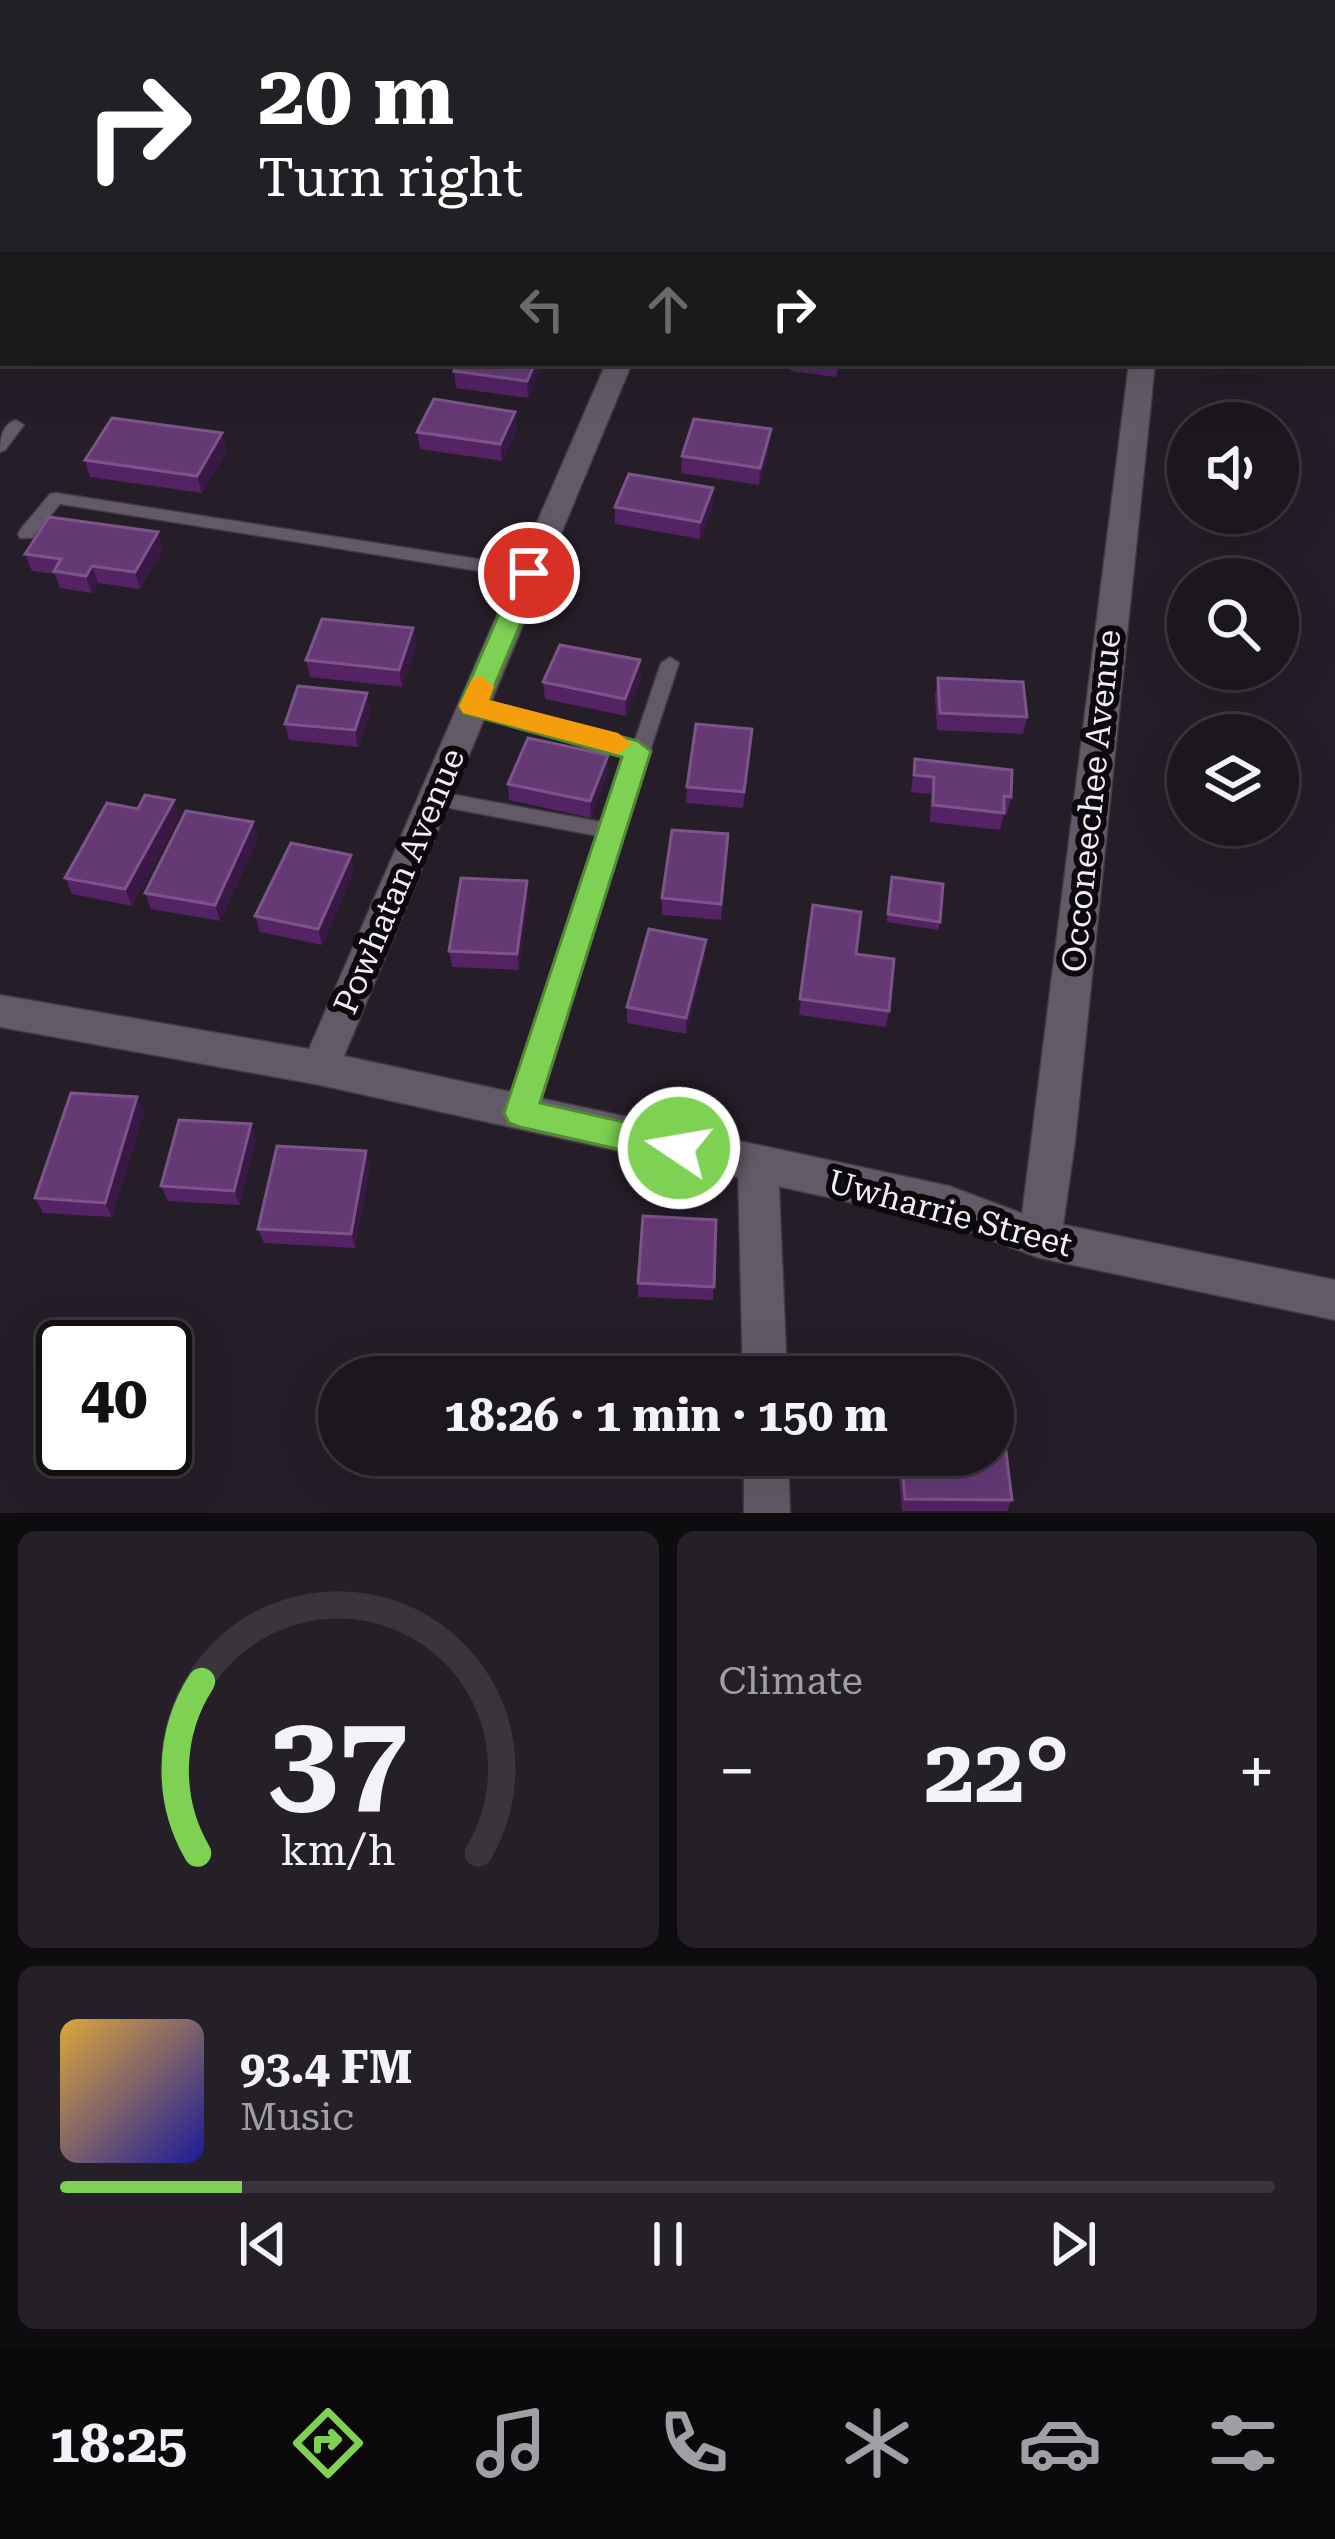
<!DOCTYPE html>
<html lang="en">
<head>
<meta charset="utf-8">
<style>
	:root { --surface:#1c161e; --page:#251f27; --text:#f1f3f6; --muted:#a09fa4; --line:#3a353c; --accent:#7ed153 }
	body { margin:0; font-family:"Roboto Serif",serif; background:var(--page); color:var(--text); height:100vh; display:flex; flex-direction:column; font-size:45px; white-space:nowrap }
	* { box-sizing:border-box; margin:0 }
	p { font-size:39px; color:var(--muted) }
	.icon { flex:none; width:66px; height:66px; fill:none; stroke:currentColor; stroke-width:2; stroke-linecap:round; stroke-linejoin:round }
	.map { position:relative; height:1513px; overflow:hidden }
	.panel { display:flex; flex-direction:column; gap:18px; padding:18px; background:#0f0c10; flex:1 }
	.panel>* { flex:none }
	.hud { position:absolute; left:0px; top:0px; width:1335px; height:366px; box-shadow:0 12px 48px #0002,0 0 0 3px var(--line); background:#202124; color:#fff; overflow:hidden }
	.controls { position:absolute; left:1167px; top:402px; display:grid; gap:24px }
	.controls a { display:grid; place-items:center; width:132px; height:132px; border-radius:50%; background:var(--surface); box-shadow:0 12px 48px #0002,0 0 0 3px var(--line); font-size:60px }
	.speed { position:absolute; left:36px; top:1320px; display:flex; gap:24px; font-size:60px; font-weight:700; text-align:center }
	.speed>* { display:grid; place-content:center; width:156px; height:156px; border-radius:50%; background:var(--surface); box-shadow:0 12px 48px #0002,0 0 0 3px var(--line); line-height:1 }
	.speed .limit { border:6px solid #111; border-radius:18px; background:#fff; color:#111 }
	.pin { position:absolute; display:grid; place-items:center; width:102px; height:102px; color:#fff; margin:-51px; border:6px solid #fff; border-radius:50%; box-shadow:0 3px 12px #0007 }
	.me { position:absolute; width:132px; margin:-66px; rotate:282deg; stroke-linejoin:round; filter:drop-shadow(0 0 9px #0008) }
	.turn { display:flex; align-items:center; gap:42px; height:252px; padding:0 60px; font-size:54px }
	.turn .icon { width:156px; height:156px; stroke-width:2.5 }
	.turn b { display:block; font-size:84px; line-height:102px }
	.lanes { display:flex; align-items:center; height:114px; padding:0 60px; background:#0003; justify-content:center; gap:60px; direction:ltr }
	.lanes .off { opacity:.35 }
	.big { font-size:90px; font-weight:700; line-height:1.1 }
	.panel .tile { flex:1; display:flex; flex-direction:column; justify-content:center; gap:18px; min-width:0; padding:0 42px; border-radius:18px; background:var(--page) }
	.panel .dial { align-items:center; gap:0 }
	.dial svg { height:312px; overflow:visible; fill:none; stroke:var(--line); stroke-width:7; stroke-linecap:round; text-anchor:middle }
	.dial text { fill:var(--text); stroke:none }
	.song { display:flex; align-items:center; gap:36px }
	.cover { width:144px; height:144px; border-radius:18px; background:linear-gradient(135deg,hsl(40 70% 55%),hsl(240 70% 35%)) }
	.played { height:12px; border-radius:6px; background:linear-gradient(90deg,var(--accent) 15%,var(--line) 15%) }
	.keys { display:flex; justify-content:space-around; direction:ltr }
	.heat { display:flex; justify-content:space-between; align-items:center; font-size:66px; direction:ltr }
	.panel .tiles { flex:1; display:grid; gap:18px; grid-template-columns:1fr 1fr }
	.tile:last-child { grid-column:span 2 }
	.trip { position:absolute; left:318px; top:1356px; width:696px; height:120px; border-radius:60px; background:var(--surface); box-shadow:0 12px 48px #0002,0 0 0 3px var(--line); font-weight:700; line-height:120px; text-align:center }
	.menu { display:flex; height:192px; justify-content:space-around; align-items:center; background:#0b090c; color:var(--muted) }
	.menu .icon { width:84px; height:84px }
	.menu .current { color:var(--accent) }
	.menu b { font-size:54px; color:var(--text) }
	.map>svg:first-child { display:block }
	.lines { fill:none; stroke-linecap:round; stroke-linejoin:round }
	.service-casing { stroke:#403a42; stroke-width:3 }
	.minor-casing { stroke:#403a42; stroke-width:3 }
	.tertiary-casing { stroke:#403a42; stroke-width:3 }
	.service { fill:#635a67; fill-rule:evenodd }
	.minor { fill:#635a67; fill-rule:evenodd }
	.tertiary { fill:#635a67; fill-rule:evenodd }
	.wall { fill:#542364 }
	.shaded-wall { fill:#3a1845 }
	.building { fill:#653974; stroke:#7b5588; stroke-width:3 }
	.route { fill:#7ed153; stroke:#528836; stroke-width:3 }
	.slow { fill:#f59e0b }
	.labels { text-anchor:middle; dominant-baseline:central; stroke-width:12; stroke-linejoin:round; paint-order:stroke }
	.street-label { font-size:33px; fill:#f3eef5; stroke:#0c090d }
</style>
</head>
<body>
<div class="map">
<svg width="1335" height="1513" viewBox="0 0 1335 1513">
	<rect width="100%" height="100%" fill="#251d28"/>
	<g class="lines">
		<g class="service-casing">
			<g id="service">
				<path d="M 16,420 L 24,425 L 5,450 L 0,452 C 0,439 2,424 16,420 Z"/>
				<path d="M 56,493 L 529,567 L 537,573 L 529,579 L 60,504 L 32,538 L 20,538 L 18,534 L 20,530 L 50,494 Z"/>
				<path d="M 670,657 L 679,663 L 531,1113 L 528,1120 L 520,1122 L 512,1120 L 509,1113 L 603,837 L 434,805 L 428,803 L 425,798 L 428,793 L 434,791 L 607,823 L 630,756 L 473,712 L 464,706 L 473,700 L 634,743 L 661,663 Z"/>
			</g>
		</g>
		<g class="minor-casing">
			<g id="minor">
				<rect x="0" y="177" width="3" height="14"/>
				<path d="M 1332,351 L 1335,367 L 1323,365 L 1332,363 Z"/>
				<path d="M 1129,363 L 1155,363 L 1075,1141 L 1061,1239 L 1054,1253 L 1040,1258 L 1026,1253 L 1019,1239 Z"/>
				<path d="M 758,1147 L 772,1152 L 778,1165 L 787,1377 L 743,1377 L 738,1165 L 744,1152 Z"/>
				<path d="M 744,1455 L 788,1455 L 790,1513 L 744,1513 Z"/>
			</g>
		</g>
		<g class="tertiary-casing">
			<path id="tertiary" d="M 606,363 L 632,363 L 344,1056 L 949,1186 L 1040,1220 L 1335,1280 L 1335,1320 L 1040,1258 L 949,1224 L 320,1085 L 0,1027 L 0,995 L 309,1049 Z"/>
		</g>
		<use href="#service" class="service"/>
		<use href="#minor" class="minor"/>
		<use href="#tertiary" class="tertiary"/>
	</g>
	<g class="wall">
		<path d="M 967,0 L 1028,0 L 1027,3 L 966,3 Z"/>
		<path d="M 791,363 L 839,363 L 836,377 L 791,371 Z"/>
		<path d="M 541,369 L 528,398 L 456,388 L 454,371 Z"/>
		<path d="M 515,412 L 517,429 L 502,461 L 420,449 L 417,432 Z"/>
		<path d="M 771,429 L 770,446 L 759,485 L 681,473 L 682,456 Z"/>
		<path d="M 227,450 L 202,493 L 90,477 L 85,460 Z"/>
		<path d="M 713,488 L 713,506 L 700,539 L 615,524 L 615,507 Z"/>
		<path d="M 163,549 L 140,589 L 98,583 L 92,593 L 60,588 L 55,574 L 32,571 L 25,554 Z"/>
		<path d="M 413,628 L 416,645 L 402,687 L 310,677 L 306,660 Z"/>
		<path d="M 641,678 L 626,716 L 545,699 L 543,682 Z"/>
		<path d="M 938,678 L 1027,717 L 1023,734 L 937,730 L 935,695 Z"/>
		<path d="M 371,710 L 358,747 L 289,740 L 285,724 Z"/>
		<path d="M 751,746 L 743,808 L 686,803 L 687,787 Z"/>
		<path d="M 608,755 L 608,771 L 591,818 L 509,800 L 508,784 Z"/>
		<path d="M 915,759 L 1011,797 L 1007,814 L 1004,814 L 1000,830 L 930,822 L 931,794 L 911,792 Z"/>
		<path d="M 179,817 L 132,906 L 72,894 L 65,878 Z"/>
		<path d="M 258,839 L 220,921 L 151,909 L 145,893 Z"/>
		<path d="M 727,851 L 721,920 L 662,915 L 662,898 Z"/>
		<path d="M 354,871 L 322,945 L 260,932 L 255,916 Z"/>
		<path d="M 892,877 L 940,922 L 938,930 L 887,922 Z"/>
		<path d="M 527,881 L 529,898 L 519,970 L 452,967 L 449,951 Z"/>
		<path d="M 813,905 L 856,954 L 889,1011 L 886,1027 L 799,1015 Z"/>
		<path d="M 705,956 L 686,1034 L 627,1023 L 627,1007 Z"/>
		<path d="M 144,1112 L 112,1217 L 43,1213 L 35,1198 Z"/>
		<path d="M 256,1139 L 240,1205 L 168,1201 L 161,1186 Z"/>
		<path d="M 366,1151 L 370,1166 L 355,1248 L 264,1243 L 258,1229 Z"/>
		<path d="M 716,1220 L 713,1300 L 638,1297 L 638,1283 Z"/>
		<path d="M 936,1372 L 996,1372 L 1012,1500 L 1007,1511 L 902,1511 L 897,1455 L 993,1455 L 993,1377 L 934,1377 Z"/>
	</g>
	<g class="shaded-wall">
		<path d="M 1286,0 L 1330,0 L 1329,3 L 1279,3 Z"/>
		<path d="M 535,363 L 541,363 L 541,369 L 528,398 L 527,381 Z"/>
		<path d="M 515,412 L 517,429 L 502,461 L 500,444 Z"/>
		<path d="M 771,429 L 770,446 L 759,485 L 760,468 Z"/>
		<path d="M 222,433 L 227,450 L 202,493 L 197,476 Z"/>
		<path d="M 713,488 L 713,506 L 700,539 L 700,522 Z"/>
		<path d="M 158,532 L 163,549 L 140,589 L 135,572 Z"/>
		<path d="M 92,566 L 98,583 L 92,593 L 86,576 Z"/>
		<path d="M 413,628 L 416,645 L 402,687 L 399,670 Z"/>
		<path d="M 640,660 L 641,678 L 626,716 L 625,699 Z"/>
		<path d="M 367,693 L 371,710 L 358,747 L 355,730 Z"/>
		<path d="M 608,755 L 608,771 L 591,818 L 590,801 Z"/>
		<path d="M 174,800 L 179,817 L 132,906 L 125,889 Z"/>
		<path d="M 253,822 L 258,839 L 220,921 L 215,905 Z"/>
		<path d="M 351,855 L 354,871 L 322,945 L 318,929 Z"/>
		<path d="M 527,881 L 529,898 L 519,970 L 517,954 Z"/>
		<path d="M 706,940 L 705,956 L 686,1034 L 686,1018 Z"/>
		<path d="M 137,1097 L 144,1112 L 112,1217 L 105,1203 Z"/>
		<path d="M 251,1124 L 256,1139 L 240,1205 L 234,1191 Z"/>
		<path d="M 366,1151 L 370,1166 L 355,1248 L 351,1234 Z"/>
	</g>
	<g class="building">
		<path d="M 671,0 L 711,0 L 710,3 L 670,3 Z"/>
		<path d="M 1094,0 L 1138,0 L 1139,3 L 1095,3 Z"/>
		<path d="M 1222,0 L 1286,0 L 1279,3 L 1214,3 Z"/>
		<rect x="0" y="211" width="3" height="27"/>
		<path d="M 458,363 L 535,363 L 527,381 L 454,371 Z"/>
		<path d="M 434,399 L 515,412 L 500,444 L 417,432 Z"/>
		<path d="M 112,418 L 222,433 L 197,476 L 85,460 Z"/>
		<path d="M 694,419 L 771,429 L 760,468 L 682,456 Z"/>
		<path d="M 629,474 L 713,488 L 700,522 L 615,507 Z"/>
		<path d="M 49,517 L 158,532 L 135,572 L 92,566 L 86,576 L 54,571 L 61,559 L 25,554 Z"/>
		<path d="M 322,619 L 413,628 L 399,670 L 306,660 Z"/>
		<path d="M 560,645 L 640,660 L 625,699 L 543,682 Z"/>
		<path d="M 938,678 L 1023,682 L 1027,717 L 940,713 Z"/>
		<path d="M 298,686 L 367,693 L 355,730 L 285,724 Z"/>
		<path d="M 696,724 L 752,729 L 744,792 L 687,787 Z"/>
		<path d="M 528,738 L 608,755 L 590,801 L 508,784 Z"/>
		<path d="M 915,759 L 1012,770 L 1011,797 L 1004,796 L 1004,813 L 933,805 L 934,777 L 914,775 Z"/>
		<path d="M 145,795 L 174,800 L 125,889 L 65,878 L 107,803 L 138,809 Z"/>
		<path d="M 186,811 L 253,822 L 215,905 L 145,893 Z"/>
		<path d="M 672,830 L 728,834 L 721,904 L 662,898 Z"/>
		<path d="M 291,843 L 351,855 L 318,929 L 255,916 Z"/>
		<path d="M 892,877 L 943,884 L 940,922 L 888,914 Z"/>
		<path d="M 461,878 L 527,881 L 517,954 L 449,951 Z"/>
		<path d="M 813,905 L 861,912 L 856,954 L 894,959 L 889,1011 L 800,999 Z"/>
		<path d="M 649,929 L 706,940 L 686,1018 L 627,1007 Z"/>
		<path d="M 71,1093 L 137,1097 L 105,1203 L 35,1198 Z"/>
		<path d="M 179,1120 L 251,1124 L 234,1191 L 161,1186 Z"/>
		<path d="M 277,1146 L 366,1151 L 351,1234 L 258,1229 Z"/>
		<path d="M 643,1216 L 716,1220 L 714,1287 L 638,1283 Z"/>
		<path d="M 936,1372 L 996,1372 L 1012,1500 L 905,1499 L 901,1455 L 993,1455 L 993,1377 L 936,1377 Z"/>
	</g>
	<path class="route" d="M 529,564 L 542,573 L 488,701 L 638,741 L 651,751 L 540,1103 L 690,1137 L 695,1148 L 690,1158 L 679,1163 L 520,1127 L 509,1123 L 504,1113 L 622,757 L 463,713 L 459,706 L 517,573 Z"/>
	<path class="slow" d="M 481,676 L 494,686 L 489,700 L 618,733 L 632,744 L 618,754 L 463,713 L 459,706 L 472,679 Z"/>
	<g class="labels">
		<g class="street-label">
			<text transform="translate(1091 801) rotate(-84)">Occoneechee Avenue</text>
			<text transform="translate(399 881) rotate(-67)">Powhatan Avenue</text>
			<text transform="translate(950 1213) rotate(15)">Uwharrie Street</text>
		</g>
	</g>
</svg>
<div class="controls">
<a><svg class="icon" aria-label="sound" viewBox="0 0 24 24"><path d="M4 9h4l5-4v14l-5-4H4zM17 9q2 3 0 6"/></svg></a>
<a><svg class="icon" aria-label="search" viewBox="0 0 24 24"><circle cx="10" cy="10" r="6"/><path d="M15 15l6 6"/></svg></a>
<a><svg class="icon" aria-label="layers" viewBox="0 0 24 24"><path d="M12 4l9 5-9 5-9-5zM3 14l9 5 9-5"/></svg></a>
</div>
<div class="speed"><div class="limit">40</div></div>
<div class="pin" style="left:529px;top:573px;background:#d93025"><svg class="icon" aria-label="arrive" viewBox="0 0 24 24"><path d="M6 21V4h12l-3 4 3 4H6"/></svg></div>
<svg class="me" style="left:679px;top:1148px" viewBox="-20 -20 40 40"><circle r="17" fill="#7ed153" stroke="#fff" stroke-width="3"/><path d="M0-11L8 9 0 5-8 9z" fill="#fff"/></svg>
<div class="trip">18:26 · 1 min · 150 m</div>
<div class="hud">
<div class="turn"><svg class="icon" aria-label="right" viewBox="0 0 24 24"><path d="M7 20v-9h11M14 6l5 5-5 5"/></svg><div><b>20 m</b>Turn right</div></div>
<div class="lanes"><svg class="icon off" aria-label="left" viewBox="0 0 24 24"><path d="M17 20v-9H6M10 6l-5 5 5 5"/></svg><svg class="icon off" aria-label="ahead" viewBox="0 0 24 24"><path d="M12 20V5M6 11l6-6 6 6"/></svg><svg class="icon" aria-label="right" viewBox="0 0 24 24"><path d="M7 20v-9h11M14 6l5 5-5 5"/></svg></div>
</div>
</div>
<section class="panel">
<div class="tiles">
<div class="tile dial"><svg viewBox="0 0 100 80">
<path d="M14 69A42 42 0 1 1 86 69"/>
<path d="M14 69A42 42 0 0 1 15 25" stroke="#7ed153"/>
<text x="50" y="56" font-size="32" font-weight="700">37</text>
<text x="50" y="72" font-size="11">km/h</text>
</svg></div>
<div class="tile"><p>Climate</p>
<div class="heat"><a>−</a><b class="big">22°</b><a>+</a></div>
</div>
<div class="tile">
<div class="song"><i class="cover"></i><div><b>93.4 FM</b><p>Music</p></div></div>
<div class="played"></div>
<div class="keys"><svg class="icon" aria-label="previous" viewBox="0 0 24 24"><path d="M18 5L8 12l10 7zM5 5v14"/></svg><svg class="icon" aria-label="pause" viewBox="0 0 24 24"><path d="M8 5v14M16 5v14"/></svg><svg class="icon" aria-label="next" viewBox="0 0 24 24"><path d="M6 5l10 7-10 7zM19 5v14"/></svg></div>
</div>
</div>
</section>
<nav class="menu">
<b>18:25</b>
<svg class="icon current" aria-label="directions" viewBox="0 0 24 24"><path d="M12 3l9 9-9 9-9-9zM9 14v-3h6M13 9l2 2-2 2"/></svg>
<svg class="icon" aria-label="music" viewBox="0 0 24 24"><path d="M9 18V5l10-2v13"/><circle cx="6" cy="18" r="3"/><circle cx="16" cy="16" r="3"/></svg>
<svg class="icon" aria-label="phone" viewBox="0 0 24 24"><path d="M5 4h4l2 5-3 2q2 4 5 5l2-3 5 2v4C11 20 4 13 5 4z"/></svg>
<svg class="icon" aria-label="climate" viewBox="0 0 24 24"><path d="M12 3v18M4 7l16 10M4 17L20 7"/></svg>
<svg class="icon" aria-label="car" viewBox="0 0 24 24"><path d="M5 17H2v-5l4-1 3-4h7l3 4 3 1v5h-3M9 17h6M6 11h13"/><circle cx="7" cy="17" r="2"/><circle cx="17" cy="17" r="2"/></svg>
<svg class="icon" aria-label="filters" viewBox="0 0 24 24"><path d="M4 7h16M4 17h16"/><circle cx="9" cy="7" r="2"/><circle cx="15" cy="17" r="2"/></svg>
</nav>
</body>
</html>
